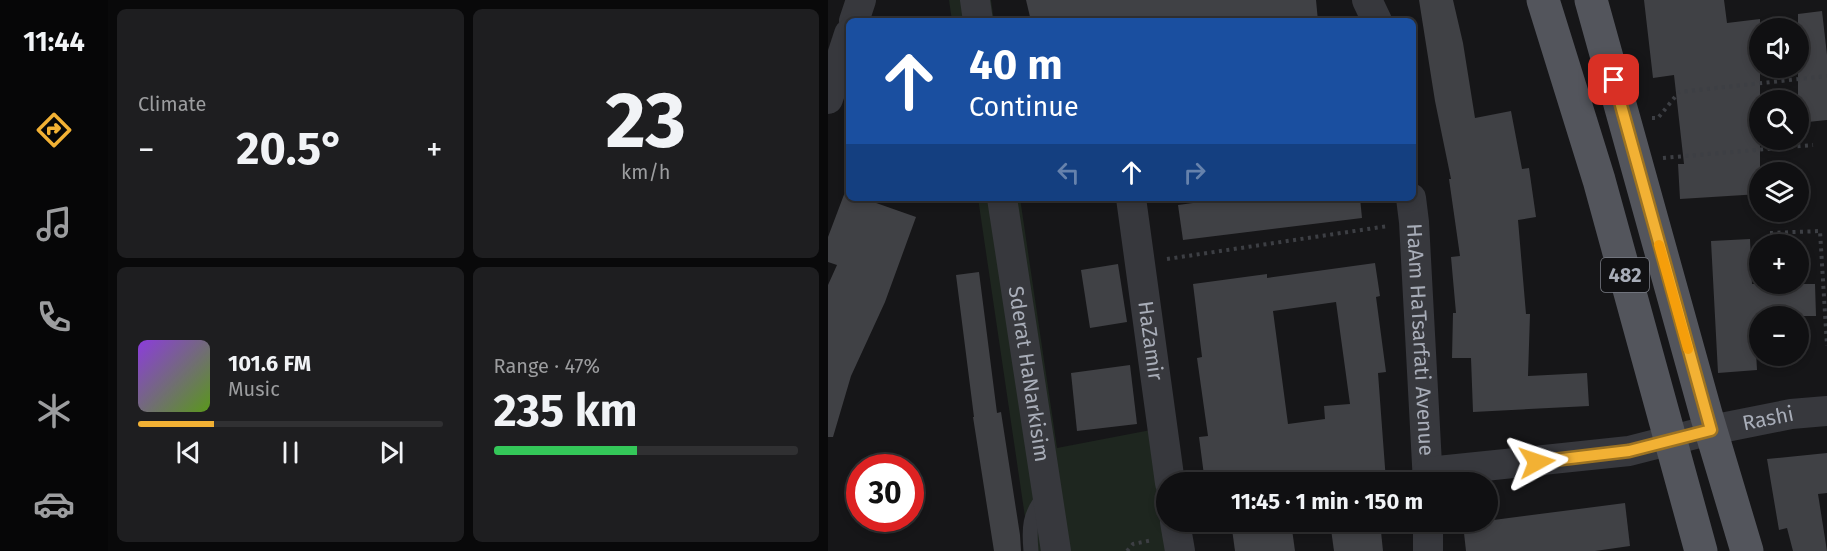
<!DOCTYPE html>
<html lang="en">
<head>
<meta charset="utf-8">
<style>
	:root { --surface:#101012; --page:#1e1e20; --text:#f1f3f6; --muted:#9c9d9f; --line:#303032; --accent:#f2b134 }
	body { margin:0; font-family:"Fira Sans",sans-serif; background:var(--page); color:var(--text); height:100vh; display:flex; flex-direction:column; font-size:22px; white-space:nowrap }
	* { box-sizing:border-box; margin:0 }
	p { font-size:20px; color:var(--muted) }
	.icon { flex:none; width:33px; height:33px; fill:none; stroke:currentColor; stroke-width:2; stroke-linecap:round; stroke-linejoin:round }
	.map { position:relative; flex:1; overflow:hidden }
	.details { display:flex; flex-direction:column; gap:9px; padding:9px; background:#09090a; width:720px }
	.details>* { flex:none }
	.top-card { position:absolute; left:18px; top:18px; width:570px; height:183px; border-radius:9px; box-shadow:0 3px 9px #0003,0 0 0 2px var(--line); background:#1a4fa0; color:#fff; overflow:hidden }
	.buttons { position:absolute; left:921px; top:18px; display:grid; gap:12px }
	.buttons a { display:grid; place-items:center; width:60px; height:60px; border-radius:50%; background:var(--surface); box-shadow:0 3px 9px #0003,0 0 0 2px var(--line); font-size:30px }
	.speed { position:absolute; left:18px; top:454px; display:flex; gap:12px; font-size:30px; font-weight:700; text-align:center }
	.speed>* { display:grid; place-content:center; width:78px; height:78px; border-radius:50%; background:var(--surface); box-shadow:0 3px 9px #0003,0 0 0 2px var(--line); line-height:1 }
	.speed .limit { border:9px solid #d22; background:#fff; color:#111 }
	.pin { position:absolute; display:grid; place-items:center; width:51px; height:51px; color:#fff; margin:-26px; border-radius:12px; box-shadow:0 3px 9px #0006 }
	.me { position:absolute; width:66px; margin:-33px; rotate:85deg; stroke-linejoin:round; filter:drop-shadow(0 0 4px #0008) }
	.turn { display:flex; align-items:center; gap:21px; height:126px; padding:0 24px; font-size:27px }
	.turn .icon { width:78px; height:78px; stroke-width:2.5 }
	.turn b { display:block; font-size:42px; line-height:51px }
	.lanes { display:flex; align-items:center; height:57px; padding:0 24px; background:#0003; justify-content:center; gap:30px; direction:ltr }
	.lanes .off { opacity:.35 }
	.big { font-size:45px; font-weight:700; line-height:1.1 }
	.details .tile { flex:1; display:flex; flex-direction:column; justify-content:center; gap:9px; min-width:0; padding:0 21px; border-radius:9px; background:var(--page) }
	.details .dial { align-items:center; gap:0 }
	.dial b { font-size:78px; line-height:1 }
	.song { display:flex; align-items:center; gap:18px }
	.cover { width:72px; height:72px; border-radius:9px; background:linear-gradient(135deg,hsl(270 70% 55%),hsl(90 70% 35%)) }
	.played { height:6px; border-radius:3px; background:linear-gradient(90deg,var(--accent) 25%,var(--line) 25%) }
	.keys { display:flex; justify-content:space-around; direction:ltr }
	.heat { display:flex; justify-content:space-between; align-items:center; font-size:33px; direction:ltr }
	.charge { height:9px; border-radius:4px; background:linear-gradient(90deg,#34c759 47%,var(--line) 0) }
	.details .tiles { flex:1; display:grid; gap:9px; grid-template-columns:repeat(2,1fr) }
	.trip { position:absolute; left:328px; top:472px; width:342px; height:60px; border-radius:30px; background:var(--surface); box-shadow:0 3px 9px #0003,0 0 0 2px var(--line); font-weight:700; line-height:60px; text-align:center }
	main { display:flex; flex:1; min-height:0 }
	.tabs { display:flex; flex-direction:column; width:108px; justify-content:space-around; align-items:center; background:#060607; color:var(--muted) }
	.tabs .icon { width:42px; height:42px }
	.tabs .on { color:var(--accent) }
	.tabs b { font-size:27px; color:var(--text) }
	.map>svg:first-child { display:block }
	.green { fill:#1e261f }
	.building { fill:#404145; fill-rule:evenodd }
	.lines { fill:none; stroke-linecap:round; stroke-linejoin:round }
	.path { stroke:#3d3f44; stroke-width:4; stroke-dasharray:3 4.5; stroke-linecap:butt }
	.lane { stroke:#37383d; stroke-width:15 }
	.street { stroke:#37383d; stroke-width:30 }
	.primary { stroke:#53555c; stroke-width:33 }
	.route-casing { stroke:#9d7322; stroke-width:15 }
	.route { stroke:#f2b134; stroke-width:10 }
	.slow { stroke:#f59e0b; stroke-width:10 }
	.labels { text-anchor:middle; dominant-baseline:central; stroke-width:6; stroke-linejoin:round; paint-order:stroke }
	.shield { fill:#111113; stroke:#7b7e86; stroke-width:1.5 }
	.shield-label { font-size:20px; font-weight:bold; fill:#a8adb8 }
	.street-label { font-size:21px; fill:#a8adb8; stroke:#111113 }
</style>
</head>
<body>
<main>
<nav class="tabs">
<b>11:44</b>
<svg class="icon on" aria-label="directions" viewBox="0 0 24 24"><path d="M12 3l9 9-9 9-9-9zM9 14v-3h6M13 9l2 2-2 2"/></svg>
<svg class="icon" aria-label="music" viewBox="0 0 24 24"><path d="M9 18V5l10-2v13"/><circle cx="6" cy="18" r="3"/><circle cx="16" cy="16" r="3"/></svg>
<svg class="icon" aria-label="phone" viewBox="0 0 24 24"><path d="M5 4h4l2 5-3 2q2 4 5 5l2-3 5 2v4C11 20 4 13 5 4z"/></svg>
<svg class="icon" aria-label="climate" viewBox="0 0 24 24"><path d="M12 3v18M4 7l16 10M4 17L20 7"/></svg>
<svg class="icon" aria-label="car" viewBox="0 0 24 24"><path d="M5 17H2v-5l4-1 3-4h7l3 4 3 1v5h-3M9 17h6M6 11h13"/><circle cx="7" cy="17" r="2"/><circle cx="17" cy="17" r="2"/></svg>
</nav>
<section class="details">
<div class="tiles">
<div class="tile"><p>Climate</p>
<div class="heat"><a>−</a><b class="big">20.5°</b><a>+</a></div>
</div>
<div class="tile dial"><b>23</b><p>km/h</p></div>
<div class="tile">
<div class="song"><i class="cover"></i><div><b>101.6 FM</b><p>Music</p></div></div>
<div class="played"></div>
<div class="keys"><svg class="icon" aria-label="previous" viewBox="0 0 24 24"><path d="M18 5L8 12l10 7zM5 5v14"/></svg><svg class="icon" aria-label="pause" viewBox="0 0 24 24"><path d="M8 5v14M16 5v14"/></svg><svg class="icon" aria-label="next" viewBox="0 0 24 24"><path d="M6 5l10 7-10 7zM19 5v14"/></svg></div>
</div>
<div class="tile"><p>Range · 47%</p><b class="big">235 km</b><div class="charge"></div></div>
</div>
</section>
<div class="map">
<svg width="999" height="551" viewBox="0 0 999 551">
	<rect width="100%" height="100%" fill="#161618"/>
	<g class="green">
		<path d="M 121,0 L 163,0 L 166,21 L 124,21 Z"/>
		<path d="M 150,198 L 192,198 L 229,448 L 328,429 C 334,470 337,511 345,551 L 202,551 Z"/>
	</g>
	<g class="building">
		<path d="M 198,0 L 488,0 L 490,21 L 203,21 Z"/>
		<path d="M 591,0 L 625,0 L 635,43 L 647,118 L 683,111 L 694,169 L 701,168 L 708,217 L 690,220 L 698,314 L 702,314 L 700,376 L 759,373 L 761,406 L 645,412 L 643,358 L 624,358 L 625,313 L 628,313 L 623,257 L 632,256 L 621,179 L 623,179 L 607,101 Z"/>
		<path d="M 816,0 L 896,0 L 899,23 L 932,19 L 932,194 L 852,199 L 850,164 L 856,164 L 846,75 L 825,78 Z"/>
		<path d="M 994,11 L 999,55 L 999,120 L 970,123 L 970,14 Z"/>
		<path d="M 17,192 L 21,193 L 21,198 L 34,198 L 88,217 L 57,302 L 23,376 L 5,437 L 0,437 L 0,285 L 9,265 L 0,262 L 0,237 Z"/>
		<path d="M 402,198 L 532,198 L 534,218 L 355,240 L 350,205 Z"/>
		<path d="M 922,239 L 924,284 L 987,284 L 988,316 L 926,316 L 929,370 L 890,373 L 883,241 Z"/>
		<path d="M 547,263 L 552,296 L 548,297 L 558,372 L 550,373 L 558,481 L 502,483 L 501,478 L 463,483 L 377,483 L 371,437 L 380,436 L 369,358 L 374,357 L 365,284 L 439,274 L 439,278 ZM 508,302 L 522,404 L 496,406 L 497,419 L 460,424 L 445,311 Z"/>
		<path d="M 290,264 L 299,322 L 262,328 L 253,270 Z"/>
		<path d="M 151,272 L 169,413 L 173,412 L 192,535 L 193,551 L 166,551 L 145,417 L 146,417 L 128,275 Z"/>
		<path d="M 302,365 L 309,424 L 249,431 L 243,373 Z"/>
		<path d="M 999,453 L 999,493 L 990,494 L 999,551 L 965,551 L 959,528 L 951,530 L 939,459 Z"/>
		<path d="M 797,503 L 802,546 L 767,551 L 638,551 L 635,524 Z"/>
		<path d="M 403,522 L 463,522 L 467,551 L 407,551 Z"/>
		<path d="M 502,522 L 552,522 L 555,551 L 506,551 Z"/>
	</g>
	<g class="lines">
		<g class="path">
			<path d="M 824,118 L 830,118 L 851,92 L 999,76"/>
			<path d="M 835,158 L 985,145"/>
			<path d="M 942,233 L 992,231 L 999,346"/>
			<path d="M 339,259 L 560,226"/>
			<path d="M 299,551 L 305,544 L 325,540"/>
		</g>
		<path class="lane" d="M 203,551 C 201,529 201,514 217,496"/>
		<g class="street">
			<path d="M 147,0 L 150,21"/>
			<path d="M 539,0 L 549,21"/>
			<path d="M 26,21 L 33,0"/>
			<path d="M 0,99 L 21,34"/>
			<path id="s1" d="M 174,198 L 228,551"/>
			<path id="s2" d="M 303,198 L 342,483"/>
			<path id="s3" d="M 583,198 L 586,222 L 600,483"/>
			<path id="s4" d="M 600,472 L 801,451 L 883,430 L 963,414 L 999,411"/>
			<path d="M 347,522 L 352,551"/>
			<path d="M 600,522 L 600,551"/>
		</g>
		<g class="primary">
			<path d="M 715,0 L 771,180 L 873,551"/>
			<path d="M 763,0 L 878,414 L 919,551"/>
		</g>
	</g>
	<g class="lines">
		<g class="route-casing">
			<path id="route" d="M 709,462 L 801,451 L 883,430 L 786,80"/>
		</g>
		<use href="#route" class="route"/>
		<path class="slow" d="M 831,245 L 860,349"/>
	</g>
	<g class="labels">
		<rect class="shield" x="773" y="258" width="48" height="34" rx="4.5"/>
		<g class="shield-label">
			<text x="797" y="275">482</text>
		</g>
		<g class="street-label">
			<text stroke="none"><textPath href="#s2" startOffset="144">HaZamir</textPath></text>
			<text stroke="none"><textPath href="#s3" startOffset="142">HaAm HaTsarfati Avenue</textPath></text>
			<text stroke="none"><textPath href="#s1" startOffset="178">Sderat HaNarkisim</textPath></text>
			<text stroke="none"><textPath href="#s4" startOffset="345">Rashi</textPath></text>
		</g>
	</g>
</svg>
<div class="buttons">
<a><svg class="icon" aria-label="sound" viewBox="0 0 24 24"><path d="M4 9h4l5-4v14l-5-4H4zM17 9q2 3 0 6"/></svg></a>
<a><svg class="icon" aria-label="search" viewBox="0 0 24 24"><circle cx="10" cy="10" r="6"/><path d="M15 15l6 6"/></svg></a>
<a><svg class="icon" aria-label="layers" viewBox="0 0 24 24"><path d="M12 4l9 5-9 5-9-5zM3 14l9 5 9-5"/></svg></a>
<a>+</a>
<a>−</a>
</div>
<div class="speed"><div class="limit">30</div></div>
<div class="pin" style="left:786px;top:80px;background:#d93025"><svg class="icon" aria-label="arrive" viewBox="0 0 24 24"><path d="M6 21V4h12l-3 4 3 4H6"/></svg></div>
<svg class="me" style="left:709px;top:462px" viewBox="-20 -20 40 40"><path d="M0-17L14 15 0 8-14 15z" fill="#f2b134" stroke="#fff" stroke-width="4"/></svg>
<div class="trip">11:45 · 1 min · 150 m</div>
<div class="top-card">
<div class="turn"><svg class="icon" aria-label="ahead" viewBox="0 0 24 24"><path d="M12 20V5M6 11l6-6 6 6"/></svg><div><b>40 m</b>Continue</div></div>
<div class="lanes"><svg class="icon off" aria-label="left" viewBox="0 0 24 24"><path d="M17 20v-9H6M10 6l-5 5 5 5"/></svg><svg class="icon" aria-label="ahead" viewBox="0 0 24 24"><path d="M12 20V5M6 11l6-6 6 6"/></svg><svg class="icon off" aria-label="right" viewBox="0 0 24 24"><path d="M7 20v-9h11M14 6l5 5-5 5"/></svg></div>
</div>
</div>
</main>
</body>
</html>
